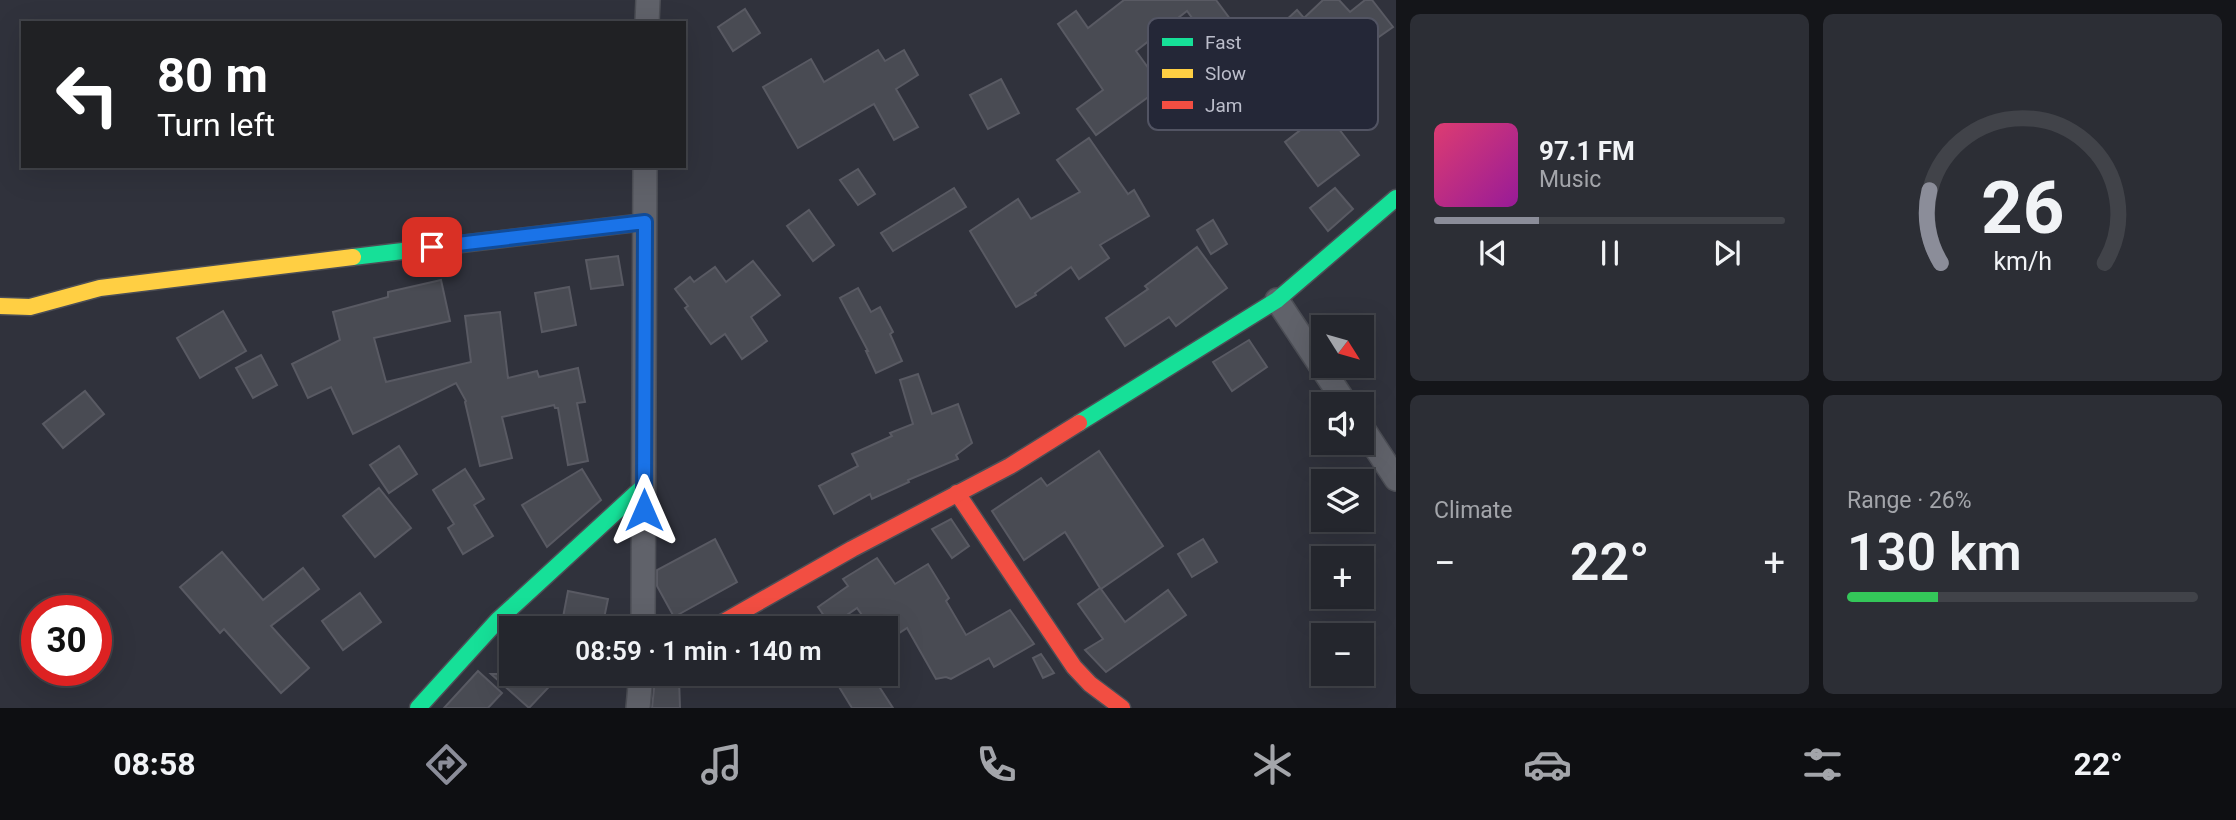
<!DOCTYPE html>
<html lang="en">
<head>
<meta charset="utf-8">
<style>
	:root { --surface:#24262d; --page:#2c2e35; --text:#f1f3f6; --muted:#a3a5aa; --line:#414349; --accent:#8b8d99 }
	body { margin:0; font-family:Roboto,sans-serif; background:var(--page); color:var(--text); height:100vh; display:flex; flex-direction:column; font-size:26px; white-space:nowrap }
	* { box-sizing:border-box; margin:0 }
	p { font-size:23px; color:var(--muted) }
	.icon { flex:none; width:38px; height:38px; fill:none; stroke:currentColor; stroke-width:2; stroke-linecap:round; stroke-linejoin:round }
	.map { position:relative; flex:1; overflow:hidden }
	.sheet { display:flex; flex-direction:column; gap:14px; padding:14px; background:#141519; width:840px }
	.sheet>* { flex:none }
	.guide { position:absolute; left:21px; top:21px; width:665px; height:147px; border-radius:0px; box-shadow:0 7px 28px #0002,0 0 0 2px var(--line); background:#202124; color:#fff; overflow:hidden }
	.needle { width:46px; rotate:127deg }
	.controls { position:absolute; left:1311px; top:315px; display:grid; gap:14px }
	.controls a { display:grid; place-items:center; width:63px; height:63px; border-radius:0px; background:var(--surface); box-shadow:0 7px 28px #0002,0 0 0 2px var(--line); font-size:35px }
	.speed { position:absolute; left:21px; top:595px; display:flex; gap:14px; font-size:35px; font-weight:700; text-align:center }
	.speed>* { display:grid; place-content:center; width:91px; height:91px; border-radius:50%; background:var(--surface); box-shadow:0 7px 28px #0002,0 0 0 2px var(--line); line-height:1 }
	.speed .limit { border:10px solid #d22; background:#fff; color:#111 }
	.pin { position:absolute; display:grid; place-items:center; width:60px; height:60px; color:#fff; margin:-30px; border-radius:14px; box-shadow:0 4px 10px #0006 }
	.me { position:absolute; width:77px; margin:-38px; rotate:0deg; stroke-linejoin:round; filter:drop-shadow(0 0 5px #0008) }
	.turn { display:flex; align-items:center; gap:24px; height:147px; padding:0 21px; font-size:32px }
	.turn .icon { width:91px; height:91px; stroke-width:2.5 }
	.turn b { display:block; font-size:49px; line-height:60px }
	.big { font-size:52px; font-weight:600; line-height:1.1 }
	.sheet .tile { flex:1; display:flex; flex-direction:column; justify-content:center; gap:10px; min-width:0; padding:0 24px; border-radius:10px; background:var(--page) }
	.sheet .dial { align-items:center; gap:0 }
	.dial svg { height:182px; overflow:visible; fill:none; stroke:var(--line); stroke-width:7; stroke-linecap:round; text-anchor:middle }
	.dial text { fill:var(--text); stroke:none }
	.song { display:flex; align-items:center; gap:21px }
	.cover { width:84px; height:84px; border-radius:10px; background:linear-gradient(135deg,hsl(340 70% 55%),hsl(300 70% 35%)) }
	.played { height:7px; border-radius:4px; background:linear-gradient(90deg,var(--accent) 30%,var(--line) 30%) }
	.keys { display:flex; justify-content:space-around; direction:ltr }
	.heat { display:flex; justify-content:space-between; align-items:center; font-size:38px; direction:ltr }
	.charge { height:10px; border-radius:5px; background:linear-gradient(90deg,#34c759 26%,var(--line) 0) }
	.sheet .tiles { flex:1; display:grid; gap:14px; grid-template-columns:repeat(2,1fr) }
	.trip { position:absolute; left:499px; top:616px; width:399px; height:70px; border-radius:0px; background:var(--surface); box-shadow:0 7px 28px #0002,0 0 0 2px var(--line); font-weight:600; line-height:70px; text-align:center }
	.tabs { display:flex; height:112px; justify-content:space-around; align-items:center; background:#0e0f12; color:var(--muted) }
	.tabs .icon { width:49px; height:49px }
	.tabs .selected { color:var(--accent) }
	.tabs b { font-size:32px; color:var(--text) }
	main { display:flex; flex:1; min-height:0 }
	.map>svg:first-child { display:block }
	.building { fill:#494b53; stroke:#595a63; stroke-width:2 }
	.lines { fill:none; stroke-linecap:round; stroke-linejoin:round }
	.street-casing { stroke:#4c4e55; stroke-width:26 }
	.fast-casing { stroke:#4c4e55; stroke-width:19 }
	.slow-casing { stroke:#4c4e55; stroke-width:19 }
	.jam-casing { stroke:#4c4e55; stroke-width:19 }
	.street { stroke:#60626a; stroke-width:23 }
	.fast { stroke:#16e098; stroke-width:16 }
	.slow { stroke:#ffcf43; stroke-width:16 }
	.jam { stroke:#f24e42; stroke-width:16 }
	.route-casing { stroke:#114b97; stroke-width:18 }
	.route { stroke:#1a73e8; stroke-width:12 }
	.key { fill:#242737; stroke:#525463; stroke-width:2 }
	.key-label { font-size:19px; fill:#bcbecb }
</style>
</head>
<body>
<main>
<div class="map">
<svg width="1396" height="708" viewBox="0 0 1396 708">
	<rect width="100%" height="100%" fill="#30323c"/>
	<g class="building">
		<path d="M 1124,0 L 1216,0 L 1236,27 L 1211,44 L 1187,11 L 1136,51 L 1162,87 L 1096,135 L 1077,109 L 1103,90 L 1058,24 L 1076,11 L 1088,28 Z"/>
		<path d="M 1323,0 L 1339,0 L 1350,12 L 1365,0 L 1372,0 L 1393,27 L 1346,60 L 1326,35 L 1295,63 L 1270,35 L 1297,10 L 1304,18 Z"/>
		<path d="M 745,9 L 760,33 L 733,51 L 718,27 Z"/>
		<path d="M 878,50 L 885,61 L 904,50 L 918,75 L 896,89 L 918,127 L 894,140 L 874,104 L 798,148 L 763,87 L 811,59 L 824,82 Z"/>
		<path d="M 1001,79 L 1019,113 L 988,129 L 970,95 Z"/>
		<path d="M 1325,111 L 1359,155 L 1318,186 L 1285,142 Z"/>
		<path d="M 1089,138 L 1128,194 L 1134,190 L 1149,216 L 1100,245 L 1109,258 L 1079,279 L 1071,267 L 1035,293 L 1036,295 L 1016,307 L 970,231 L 1018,199 L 1031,219 L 1080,192 L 1057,160 Z"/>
		<path d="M 858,169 L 875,194 L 858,205 L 840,180 Z"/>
		<path d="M 954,188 L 966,207 L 893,251 L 881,233 Z"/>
		<path d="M 1335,188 L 1353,209 L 1328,231 L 1310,208 Z"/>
		<path d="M 809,210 L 834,245 L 813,261 L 787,226 Z"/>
		<path d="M 1213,220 L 1227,244 L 1211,254 L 1197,230 Z"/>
		<path d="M 1197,247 L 1227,288 L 1176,326 L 1169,317 L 1125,346 L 1106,318 L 1148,289 L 1145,286 Z"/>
		<path d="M 618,256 L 623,285 L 591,289 L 586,260 Z"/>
		<path d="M 753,261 L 780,295 L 751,317 L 767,341 L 742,359 L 725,334 L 711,344 L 685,308 L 688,306 L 675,289 L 690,277 L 694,282 L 715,267 L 726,282 Z"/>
		<path d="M 441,280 L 450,321 L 374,338 L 386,382 L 471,362 L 465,316 L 500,312 L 508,378 L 537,371 L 539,377 L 578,368 L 585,402 L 577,403 L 588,461 L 568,465 L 558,408 L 555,408 L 554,405 L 502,417 L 512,458 L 480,466 L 465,402 L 466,401 L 456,383 L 353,434 L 331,387 L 308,398 L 292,364 L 340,340 L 333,312 L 388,297 L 388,292 Z"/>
		<path d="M 569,287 L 576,325 L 542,332 L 535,293 Z"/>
		<path d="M 858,288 L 871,312 L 880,307 L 893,332 L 890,334 L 902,361 L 876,373 L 866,351 L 868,351 L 840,298 Z"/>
		<path d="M 223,311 L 246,351 L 200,378 L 177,338 Z"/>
		<path d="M 1249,340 L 1267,367 L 1232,391 L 1213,362 Z"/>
		<path d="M 261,355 L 277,385 L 253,398 L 236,368 Z"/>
		<path d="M 918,374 L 932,414 L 958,404 L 972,443 L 956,455 L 958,459 L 908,480 L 909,482 L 872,499 L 870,494 L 834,514 L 819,486 L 858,466 L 852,454 L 892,436 L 890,433 L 913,424 L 900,380 Z"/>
		<path d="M 85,391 L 104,414 L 63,448 L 43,424 Z"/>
		<path d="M 399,446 L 417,474 L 389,493 L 370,465 Z"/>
		<path d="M 1099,451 L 1163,546 L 1101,589 L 1125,622 L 1168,590 L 1186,615 L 1106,672 L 1085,650 L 1103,639 L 1078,604 L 1100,588 L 1065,532 L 1024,560 L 992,511 L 1041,478 L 1047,486 Z"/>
		<path d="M 465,469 L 484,499 L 474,505 L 493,536 L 463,554 L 448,528 L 454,524 L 433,490 Z"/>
		<path d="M 582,469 L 601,500 L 547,547 L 522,505 Z"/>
		<path d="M 379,488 L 411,528 L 375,557 L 343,516 Z"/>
		<path d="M 951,519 L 969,546 L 952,558 L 932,529 Z"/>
		<path d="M 715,539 L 737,582 L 674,617 L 657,586 L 657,570 Z"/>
		<path d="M 1203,539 L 1217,562 L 1192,577 L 1178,554 Z"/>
		<path d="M 222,552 L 263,600 L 303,568 L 319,589 L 271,626 L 309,668 L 281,693 L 224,629 L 220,633 L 180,587 Z"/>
		<path d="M 877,558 L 895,584 L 928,564 L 949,598 L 946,601 L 966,635 L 1010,610 L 1034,644 L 994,667 L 989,658 L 951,679 L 946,677 L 936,679 L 907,628 L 893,637 L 888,628 L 871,628 L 857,608 L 831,626 L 818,607 L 848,586 L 843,579 Z"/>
		<path d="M 568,591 L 608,599 L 602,628 L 561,628 Z"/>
		<path d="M 360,593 L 381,622 L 343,650 L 322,621 Z"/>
		<path d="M 1041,654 L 1054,673 L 1043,678 L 1033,658 Z"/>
		<path d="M 478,671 L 502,693 L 488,708 L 444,708 Z"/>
		<path d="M 491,674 L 561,674 L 529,708 Z"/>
		<path d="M 847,674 L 871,674 L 893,708 L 852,708 L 833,677 L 842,677 Z"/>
		<path d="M 679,678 L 680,708 L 652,708 L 655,679 Z"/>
	</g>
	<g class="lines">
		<g class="street-casing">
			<g id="street">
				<path d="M 647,23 L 648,0"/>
				<path d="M 1277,300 L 1346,404"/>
				<path d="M 1362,427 L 1396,479"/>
				<path d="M 643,628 L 645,166"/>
				<path d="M 638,708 L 641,674"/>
			</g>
		</g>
		<g class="fast-casing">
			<g id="fast">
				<path d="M 353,257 L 645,222"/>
				<path d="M 1079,423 L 1277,300 L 1396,198"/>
				<path d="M 418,708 L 498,620 L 644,486"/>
			</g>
		</g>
		<g class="slow-casing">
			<path id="slow" d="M 0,306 L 30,307 L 100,288 L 353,257"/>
		</g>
		<g class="jam-casing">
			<g id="jam">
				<path d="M 957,493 L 1074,667 L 1090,684 L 1122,708"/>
				<path d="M 713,628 L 852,549 L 1010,466 L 1079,423"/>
			</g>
		</g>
		<use href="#street" class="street"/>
		<use href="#fast" class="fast"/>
		<use href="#slow" class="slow"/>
		<use href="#jam" class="jam"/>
	</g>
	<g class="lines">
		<g class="route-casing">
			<path id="route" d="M 432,247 L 645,222 L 644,510"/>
		</g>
		<use href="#route" class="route"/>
	</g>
	<rect x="1148" y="18" width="230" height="112" rx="10" class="key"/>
	<rect x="1162" y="38" width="31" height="8" fill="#16e098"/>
	<rect x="1162" y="69" width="31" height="9" fill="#ffcf43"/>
	<rect x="1162" y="101" width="31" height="8" fill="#f24e42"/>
	<g class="key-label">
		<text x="1205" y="49">Fast</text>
		<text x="1205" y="80">Slow</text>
		<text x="1205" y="112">Jam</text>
	</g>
</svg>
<div class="controls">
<a><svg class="needle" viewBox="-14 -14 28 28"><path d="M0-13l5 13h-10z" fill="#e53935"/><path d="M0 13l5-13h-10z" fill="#a3a5aa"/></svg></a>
<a><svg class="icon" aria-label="sound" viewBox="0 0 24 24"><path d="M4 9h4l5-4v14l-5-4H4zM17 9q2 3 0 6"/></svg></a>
<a><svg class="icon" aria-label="layers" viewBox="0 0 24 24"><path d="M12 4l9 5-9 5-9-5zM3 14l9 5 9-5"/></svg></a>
<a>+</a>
<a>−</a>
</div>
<div class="speed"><div class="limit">30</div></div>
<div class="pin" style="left:432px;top:247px;background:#d93025"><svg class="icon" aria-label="arrive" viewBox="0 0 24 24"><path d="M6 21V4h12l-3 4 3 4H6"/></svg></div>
<svg class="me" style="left:644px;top:510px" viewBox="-20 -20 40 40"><path d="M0-17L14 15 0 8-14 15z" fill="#1a73e8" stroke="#fff" stroke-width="4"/></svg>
<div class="trip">08:59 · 1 min · 140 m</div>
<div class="guide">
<div class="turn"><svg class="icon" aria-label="left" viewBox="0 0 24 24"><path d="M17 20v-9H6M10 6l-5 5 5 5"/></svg><div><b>80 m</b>Turn left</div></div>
</div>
</div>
<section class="sheet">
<div class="tiles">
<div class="tile">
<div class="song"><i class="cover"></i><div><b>97.1 FM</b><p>Music</p></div></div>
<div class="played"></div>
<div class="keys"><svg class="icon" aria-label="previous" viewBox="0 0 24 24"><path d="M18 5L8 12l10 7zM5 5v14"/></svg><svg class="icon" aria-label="pause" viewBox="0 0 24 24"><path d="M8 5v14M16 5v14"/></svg><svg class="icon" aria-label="next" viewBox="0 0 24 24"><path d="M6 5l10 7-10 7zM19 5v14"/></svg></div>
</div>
<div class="tile dial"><svg viewBox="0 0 100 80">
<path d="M14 69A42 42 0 1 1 86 69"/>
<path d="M14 69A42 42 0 0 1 9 37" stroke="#8b8d99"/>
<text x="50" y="56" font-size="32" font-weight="700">26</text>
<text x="50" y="72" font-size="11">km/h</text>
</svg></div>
<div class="tile"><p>Climate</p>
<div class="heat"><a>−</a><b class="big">22°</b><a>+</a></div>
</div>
<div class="tile"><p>Range · 26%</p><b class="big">130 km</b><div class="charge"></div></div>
</div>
</section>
</main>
<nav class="tabs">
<b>08:58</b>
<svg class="icon selected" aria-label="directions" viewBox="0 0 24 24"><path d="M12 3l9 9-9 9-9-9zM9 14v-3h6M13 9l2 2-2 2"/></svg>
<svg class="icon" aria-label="music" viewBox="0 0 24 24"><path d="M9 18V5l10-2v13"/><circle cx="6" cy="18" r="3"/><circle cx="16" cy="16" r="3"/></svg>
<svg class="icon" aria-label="phone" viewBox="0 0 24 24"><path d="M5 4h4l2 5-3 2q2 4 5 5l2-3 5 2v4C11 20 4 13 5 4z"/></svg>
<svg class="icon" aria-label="climate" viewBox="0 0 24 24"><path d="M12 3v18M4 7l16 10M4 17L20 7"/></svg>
<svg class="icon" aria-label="car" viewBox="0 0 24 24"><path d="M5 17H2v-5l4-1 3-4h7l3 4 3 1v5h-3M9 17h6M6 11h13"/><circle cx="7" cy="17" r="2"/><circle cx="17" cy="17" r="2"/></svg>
<svg class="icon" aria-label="filters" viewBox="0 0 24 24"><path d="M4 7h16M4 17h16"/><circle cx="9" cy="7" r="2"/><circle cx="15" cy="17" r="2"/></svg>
<b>22°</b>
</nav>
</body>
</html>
